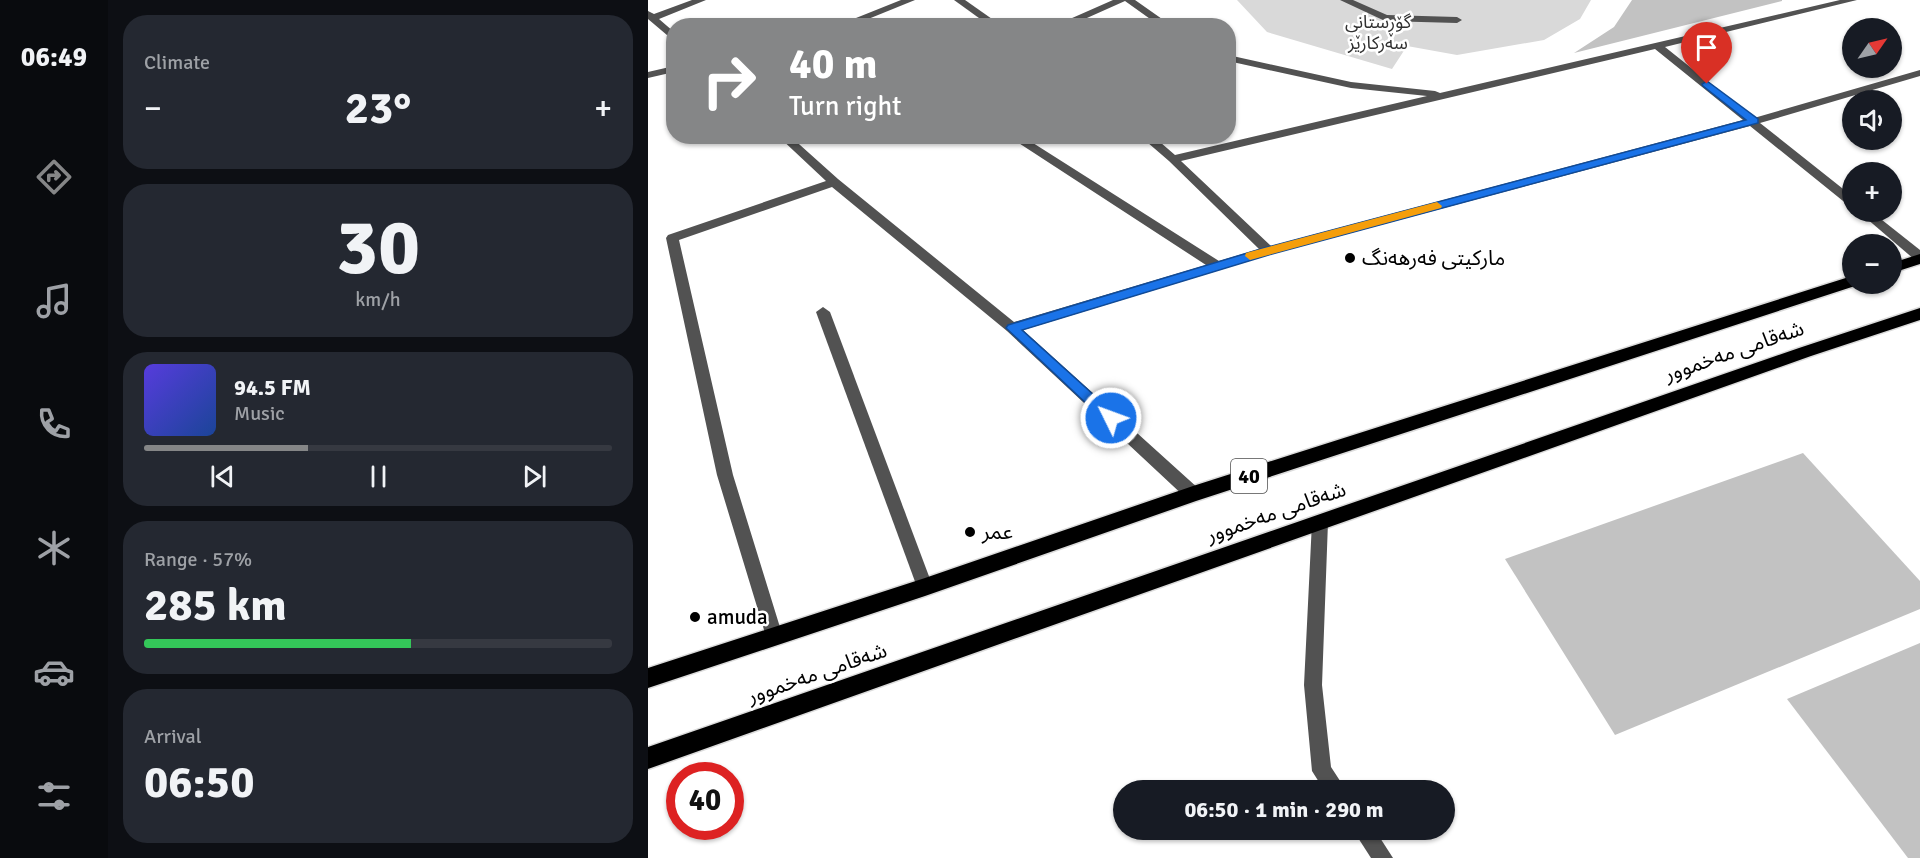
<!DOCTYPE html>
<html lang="en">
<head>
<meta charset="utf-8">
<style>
	:root { --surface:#171b24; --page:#242831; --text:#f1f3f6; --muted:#9ea1a6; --line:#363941; --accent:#858687 }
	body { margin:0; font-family:Signika,"Noto Sans Arabic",sans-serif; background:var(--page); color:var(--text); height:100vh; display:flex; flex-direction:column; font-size:22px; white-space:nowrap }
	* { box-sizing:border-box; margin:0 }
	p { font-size:20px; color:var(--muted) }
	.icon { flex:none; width:33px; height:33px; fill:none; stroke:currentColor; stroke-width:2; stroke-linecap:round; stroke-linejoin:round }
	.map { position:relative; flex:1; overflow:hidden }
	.side { display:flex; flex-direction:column; gap:15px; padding:15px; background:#0d0f14; width:540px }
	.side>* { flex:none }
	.hud { position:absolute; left:18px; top:18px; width:570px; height:126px; border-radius:24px; box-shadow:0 2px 4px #0004; background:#858687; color:#fff; overflow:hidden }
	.needle { width:39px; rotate:56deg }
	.tools { position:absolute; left:1194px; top:18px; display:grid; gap:12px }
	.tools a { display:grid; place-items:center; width:60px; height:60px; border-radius:50%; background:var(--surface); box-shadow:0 2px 4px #0004; font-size:30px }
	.speed { position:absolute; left:18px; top:762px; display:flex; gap:12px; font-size:30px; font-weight:700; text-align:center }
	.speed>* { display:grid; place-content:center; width:78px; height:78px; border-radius:50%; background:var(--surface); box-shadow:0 2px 4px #0004; line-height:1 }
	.speed .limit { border:9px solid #d22; background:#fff; color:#111 }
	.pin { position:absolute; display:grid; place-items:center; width:51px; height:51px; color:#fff; margin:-62px -26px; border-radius:50% 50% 50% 0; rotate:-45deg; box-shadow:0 0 6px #0007 }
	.pin .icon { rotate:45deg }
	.me { position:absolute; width:66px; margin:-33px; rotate:312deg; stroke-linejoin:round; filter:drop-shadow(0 0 4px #0008) }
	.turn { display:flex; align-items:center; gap:21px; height:126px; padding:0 24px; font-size:27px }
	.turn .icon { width:78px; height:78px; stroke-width:2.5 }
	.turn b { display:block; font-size:42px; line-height:51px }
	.big { font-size:45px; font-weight:800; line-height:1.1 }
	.side .card { flex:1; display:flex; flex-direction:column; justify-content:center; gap:9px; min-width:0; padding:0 21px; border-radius:24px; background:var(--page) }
	.side .dial { align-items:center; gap:0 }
	.dial b { font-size:78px; line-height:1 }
	.song { display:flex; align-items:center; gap:18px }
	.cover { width:72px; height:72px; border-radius:9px; background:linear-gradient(135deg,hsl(250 70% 55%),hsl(220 70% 35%)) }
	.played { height:6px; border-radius:3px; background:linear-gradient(90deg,var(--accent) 35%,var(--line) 35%) }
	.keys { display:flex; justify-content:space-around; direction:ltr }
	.heat { display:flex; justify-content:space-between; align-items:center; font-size:33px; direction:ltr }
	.charge { height:9px; border-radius:4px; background:linear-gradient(90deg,#34c759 57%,var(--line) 0) }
	.trip { position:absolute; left:465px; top:780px; width:342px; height:60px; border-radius:30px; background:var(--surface); box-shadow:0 2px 4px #0004; font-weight:800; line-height:60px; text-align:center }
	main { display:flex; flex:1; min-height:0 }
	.tab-bar { display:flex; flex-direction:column; width:108px; justify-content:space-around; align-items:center; background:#090b0e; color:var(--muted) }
	.tab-bar .icon { width:42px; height:42px }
	.tab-bar .active { color:var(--accent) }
	.tab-bar b { font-size:27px; color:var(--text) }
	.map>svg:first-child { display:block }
	.green { fill:#d9d9d9 }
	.building { fill:#c2c2c2 }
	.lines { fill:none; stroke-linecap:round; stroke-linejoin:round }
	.highway-casing { stroke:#dbdbdb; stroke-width:3 }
	.minor { fill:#525252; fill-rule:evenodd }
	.highway { fill:#000; fill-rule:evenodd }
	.route { fill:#1a73e8; stroke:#114b97; stroke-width:1.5 }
	.slow { fill:#f59e0b }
	.poi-dot { fill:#000; stroke:#fff; stroke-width:2 }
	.labels { text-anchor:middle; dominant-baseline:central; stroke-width:5; stroke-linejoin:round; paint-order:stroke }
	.far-park-label { font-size:18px; fill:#303030; stroke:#fff }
	.shield { fill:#fff; stroke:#4c4c4c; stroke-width:1.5 }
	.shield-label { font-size:20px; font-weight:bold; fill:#000 }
	.poi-label { font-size:21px; fill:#000; stroke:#fff; text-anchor:start }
	.street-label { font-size:21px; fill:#000; stroke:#fff }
</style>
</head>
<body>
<main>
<nav class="tab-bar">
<b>06:49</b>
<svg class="icon active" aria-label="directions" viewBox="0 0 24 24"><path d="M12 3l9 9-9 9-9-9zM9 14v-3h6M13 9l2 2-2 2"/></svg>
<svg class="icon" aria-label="music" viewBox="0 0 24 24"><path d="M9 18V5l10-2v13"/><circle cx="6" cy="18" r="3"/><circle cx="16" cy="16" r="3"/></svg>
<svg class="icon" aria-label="phone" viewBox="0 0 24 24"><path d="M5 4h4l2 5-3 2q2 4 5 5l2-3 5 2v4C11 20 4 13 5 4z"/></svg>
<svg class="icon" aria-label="climate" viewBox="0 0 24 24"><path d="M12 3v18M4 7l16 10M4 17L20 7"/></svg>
<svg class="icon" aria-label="car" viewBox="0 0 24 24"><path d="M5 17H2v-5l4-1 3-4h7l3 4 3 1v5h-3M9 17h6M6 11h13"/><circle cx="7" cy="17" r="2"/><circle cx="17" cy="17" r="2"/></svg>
<svg class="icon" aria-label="filters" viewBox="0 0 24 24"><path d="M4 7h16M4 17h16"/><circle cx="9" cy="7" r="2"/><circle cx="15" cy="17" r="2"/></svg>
</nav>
<section class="side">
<div class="card"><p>Climate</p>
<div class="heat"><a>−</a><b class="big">23°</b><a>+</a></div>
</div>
<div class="card dial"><b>30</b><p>km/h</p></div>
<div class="card">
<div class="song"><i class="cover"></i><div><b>94.5 FM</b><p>Music</p></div></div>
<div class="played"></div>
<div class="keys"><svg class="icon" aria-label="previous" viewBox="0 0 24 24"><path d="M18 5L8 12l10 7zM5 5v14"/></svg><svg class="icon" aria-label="pause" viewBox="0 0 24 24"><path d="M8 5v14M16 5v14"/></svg><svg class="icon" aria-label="next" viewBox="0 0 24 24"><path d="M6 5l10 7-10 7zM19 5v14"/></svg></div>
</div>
<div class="card"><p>Range · 57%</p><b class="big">285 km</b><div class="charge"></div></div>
<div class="card"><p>Arrival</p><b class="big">06:50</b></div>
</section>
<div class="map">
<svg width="1272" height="858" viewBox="0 0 1272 858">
	<rect width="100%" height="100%" fill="#fff"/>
	<path class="green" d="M 589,0 L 943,0 L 932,19 L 896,40 L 809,55 L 759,46 L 744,69 L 619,32 Z"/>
	<g class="building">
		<path d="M 984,0 L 1134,0 L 1134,1 L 926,53 L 966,27 Z"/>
		<path d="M 1155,453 L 1272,581 L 1272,609 L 967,735 L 857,559 Z"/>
		<path d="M 1272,643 L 1272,858 L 1260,858 L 1139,699 Z"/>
	</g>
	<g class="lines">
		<g class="highway-casing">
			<g id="highway">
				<path d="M 1272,254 L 1272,264 L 1244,273 L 1244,263 Z"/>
				<path d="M 1204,276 L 1204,284 L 1210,285 L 548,501 L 277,596 L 0,688 L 0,668 L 277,578 L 545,486 Z"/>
				<path d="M 1272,308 L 1272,320 L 1163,356 L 0,769 L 0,747 L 1151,348 Z"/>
			</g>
		</g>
		<g class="minor">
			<path d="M 44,0 L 58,0 L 11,19 L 26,32 L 26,41 L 0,19 L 0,11 L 6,14 Z"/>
			<path d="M 253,0 L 267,0 L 203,26 L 188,26 Z"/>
			<path d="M 306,0 L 317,0 L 354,26 L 342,26 Z"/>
			<path d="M 465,0 L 487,0 L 524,26 L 512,26 L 477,1 L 421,26 L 406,26 Z"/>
			<path d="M 692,0 L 705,0 L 739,15 L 809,17 L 814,20 L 809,23 L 737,21 Z"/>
			<path d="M 1192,0 L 1209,0 L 1017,47 L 1106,118 L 1272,70 L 1272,76 L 1112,123 L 1204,196 L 1204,206 L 1200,205 L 1102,126 L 624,254 L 375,330 L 551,489 L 553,494 L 551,499 L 545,500 L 539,499 L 359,331 L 184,187 L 31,240 L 85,475 L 135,637 L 132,643 L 126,645 L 120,643 L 69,475 L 18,238 L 20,235 L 178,181 L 130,136 L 142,136 L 190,179 L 366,322 L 558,265 L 360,136 L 374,136 L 571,261 L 611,249 L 521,161 L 492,136 L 505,136 L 527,155 L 779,96 L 703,88 L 580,61 L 580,55 L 703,82 L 787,91 L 792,93 ZM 1007,49 L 1095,120 L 623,246 L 533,161 Z"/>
			<path d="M 26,66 L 26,72 L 0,78 L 0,72 Z"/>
			<path d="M 1211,212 L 1224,212 L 1272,250 L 1272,261 L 1267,260 Z"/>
			<path d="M 175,307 L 182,312 L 285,587 L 283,592 L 277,594 L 271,592 L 269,587 L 168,312 Z"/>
			<path d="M 672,515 L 678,517 L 680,522 L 674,685 L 683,767 L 698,790 L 676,790 L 664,771 L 656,685 L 664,522 L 666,517 Z"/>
			<path d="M 705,830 L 727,830 L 745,858 L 723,858 Z"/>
		</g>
		<use href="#highway" class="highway"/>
	</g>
	<path class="route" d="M 1059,81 L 1110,119 L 1110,123 L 624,254 L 374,330 L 468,415 L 470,418 L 468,422 L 458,422 L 358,328 L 360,325 L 616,248 L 1098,120 L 1055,86 L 1054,84 Z"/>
	<path class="slow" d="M 789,202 L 794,206 L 793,208 L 602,260 L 597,256 L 598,253 Z"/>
	<g class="poi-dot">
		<circle cx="702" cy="258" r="6"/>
		<circle cx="322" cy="532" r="6"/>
		<circle cx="47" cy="617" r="6"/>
	</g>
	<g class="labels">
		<g class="far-park-label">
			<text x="730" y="22">گۆڕستانی<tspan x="730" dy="21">سەرکارێز</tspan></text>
		</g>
		<rect class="shield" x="583" y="459" width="36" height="34" rx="4.5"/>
		<g class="shield-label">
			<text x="601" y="476">40</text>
		</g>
		<g class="poi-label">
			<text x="714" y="258">مارکیتی فەرهەنگ</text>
			<text x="334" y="532">عمر</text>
			<text x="59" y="617">amuda</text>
		</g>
		<g class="street-label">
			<text transform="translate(1086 351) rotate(-19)">شەقامی مەخموور</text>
			<text transform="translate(628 512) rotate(-19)">شەقامی مەخموور</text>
			<text transform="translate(169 673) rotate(-19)">شەقامی مەخموور</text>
		</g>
	</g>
</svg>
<div class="tools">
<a><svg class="needle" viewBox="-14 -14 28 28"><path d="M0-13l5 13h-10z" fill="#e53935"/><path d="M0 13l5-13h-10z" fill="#9ea1a6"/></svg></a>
<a><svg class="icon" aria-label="sound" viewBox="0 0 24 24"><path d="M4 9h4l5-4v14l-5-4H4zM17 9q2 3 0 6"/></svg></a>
<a>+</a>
<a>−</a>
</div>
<div class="speed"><div class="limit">40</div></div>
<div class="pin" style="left:1059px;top:84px;background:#d93025"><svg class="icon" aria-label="arrive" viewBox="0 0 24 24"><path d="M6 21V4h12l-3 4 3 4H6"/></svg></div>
<svg class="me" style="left:463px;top:418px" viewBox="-20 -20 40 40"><circle r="17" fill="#1a73e8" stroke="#fff" stroke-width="3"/><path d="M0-11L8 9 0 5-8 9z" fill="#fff"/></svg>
<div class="trip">06:50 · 1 min · 290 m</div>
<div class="hud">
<div class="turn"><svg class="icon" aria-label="right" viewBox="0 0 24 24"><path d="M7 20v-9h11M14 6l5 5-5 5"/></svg><div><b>40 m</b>Turn right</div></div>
</div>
</div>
</main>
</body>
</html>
